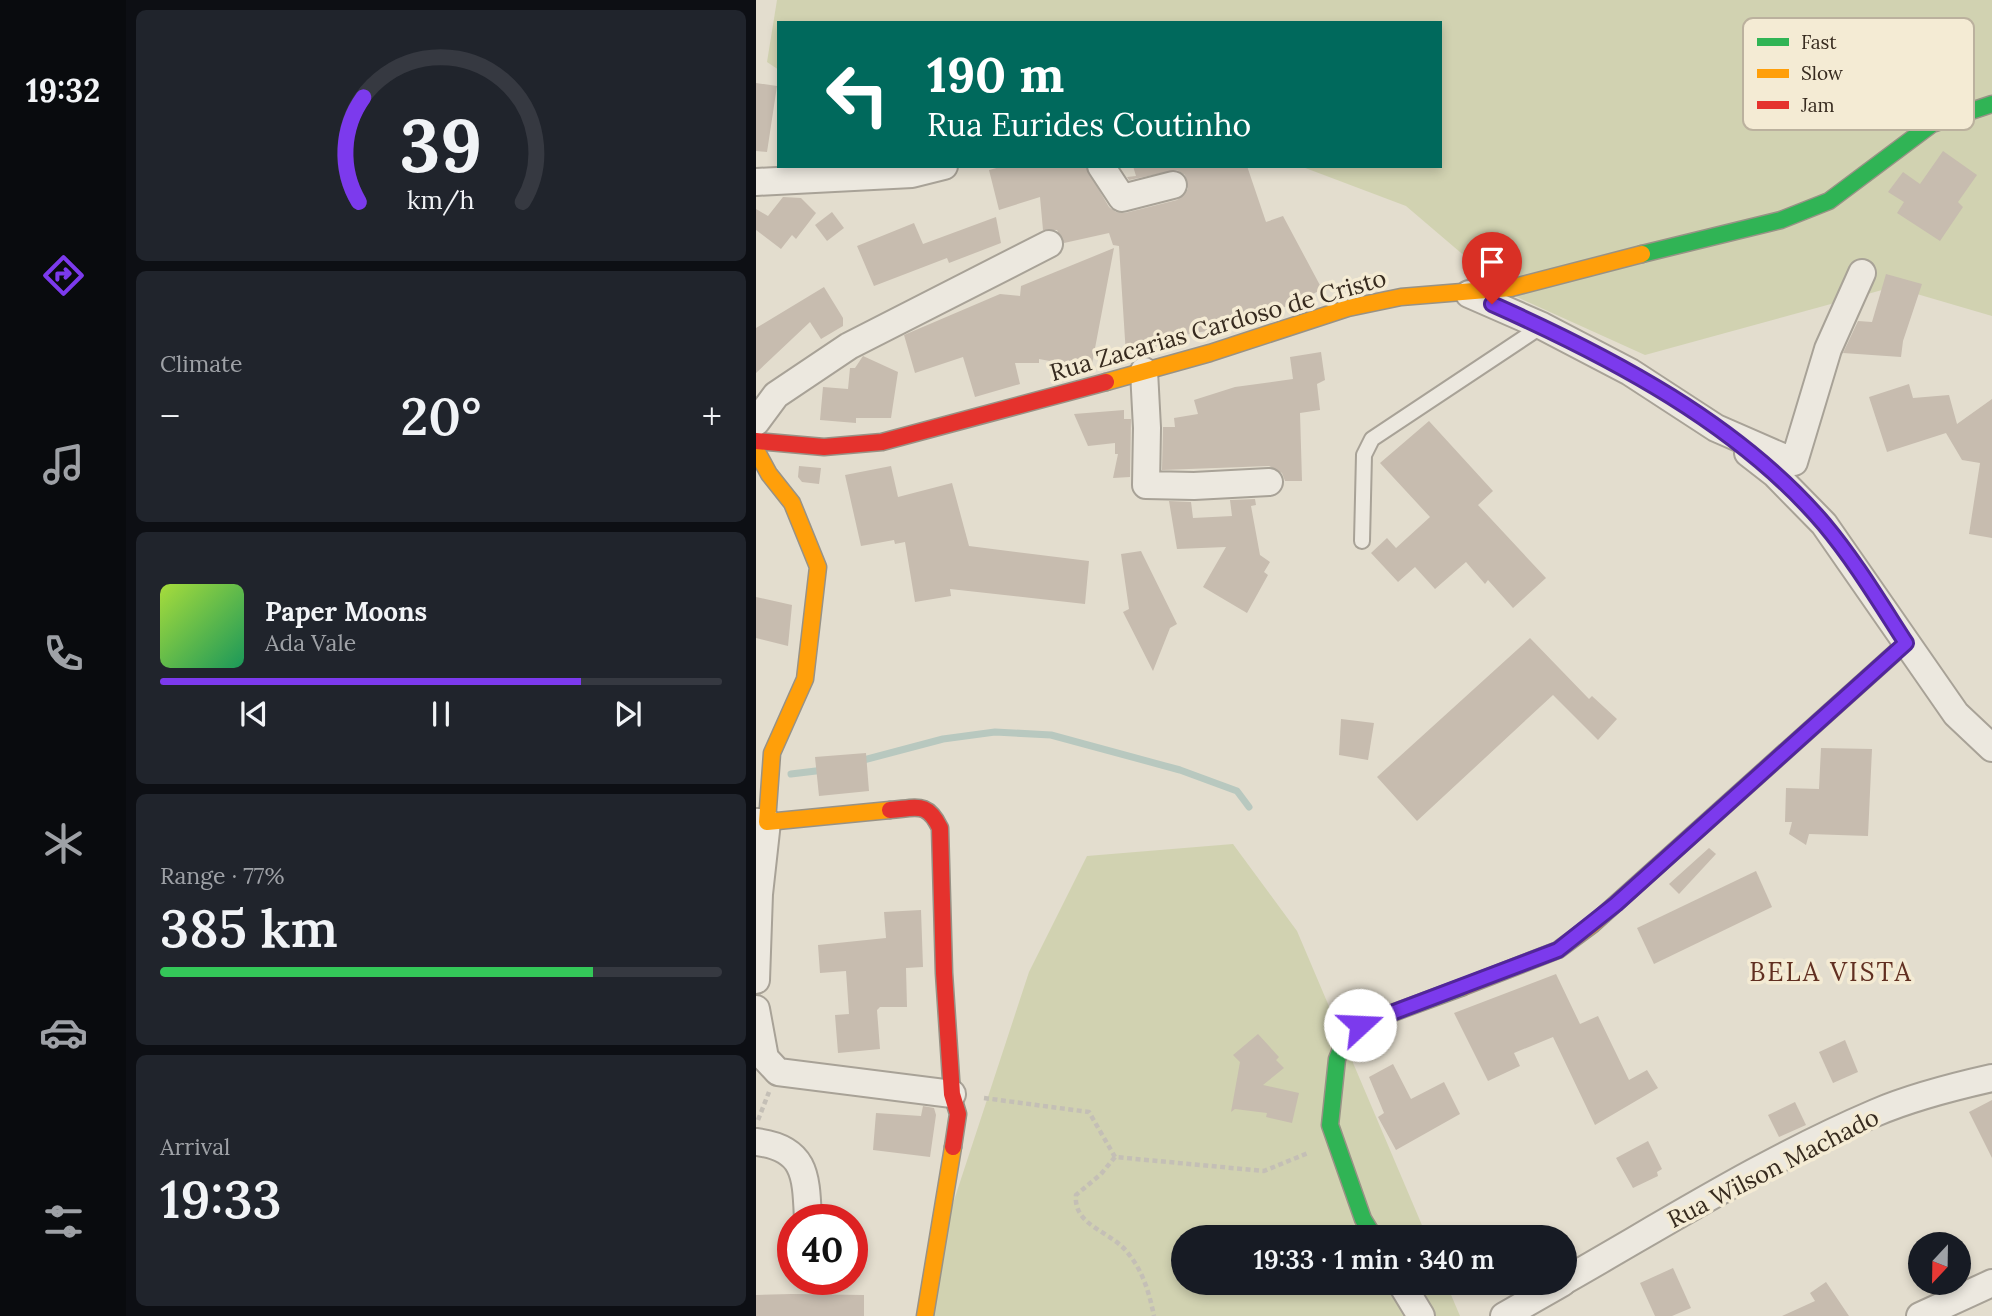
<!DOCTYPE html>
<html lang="en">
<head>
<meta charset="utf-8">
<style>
	:root { --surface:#171b24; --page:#20242c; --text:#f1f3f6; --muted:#9ea1a6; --line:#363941; --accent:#7c3aed }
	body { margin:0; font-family:Lora,serif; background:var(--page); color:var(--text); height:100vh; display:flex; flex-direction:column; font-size:26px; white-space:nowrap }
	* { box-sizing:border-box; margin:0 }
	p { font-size:23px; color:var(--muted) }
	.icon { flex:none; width:38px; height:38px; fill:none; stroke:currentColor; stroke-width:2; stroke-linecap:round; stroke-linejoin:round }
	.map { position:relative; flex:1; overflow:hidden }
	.panel { display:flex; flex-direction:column; gap:10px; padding:10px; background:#0d0f14; width:630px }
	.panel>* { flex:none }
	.top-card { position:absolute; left:21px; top:21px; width:665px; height:147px; border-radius:0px; box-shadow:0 4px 10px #0003; background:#00695c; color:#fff; overflow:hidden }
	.needle { width:46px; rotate:202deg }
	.tools { position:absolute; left:1152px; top:1232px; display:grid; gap:14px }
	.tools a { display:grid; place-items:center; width:63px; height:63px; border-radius:50%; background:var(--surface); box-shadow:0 4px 10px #0003; font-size:35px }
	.speed { position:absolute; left:21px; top:1204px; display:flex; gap:14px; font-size:35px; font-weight:700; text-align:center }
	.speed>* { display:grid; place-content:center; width:91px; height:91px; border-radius:50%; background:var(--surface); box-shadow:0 4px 10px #0003; line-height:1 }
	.speed .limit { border:10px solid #d22; background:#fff; color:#111 }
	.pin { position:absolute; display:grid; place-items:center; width:60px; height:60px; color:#fff; margin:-72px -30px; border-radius:50% 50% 50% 0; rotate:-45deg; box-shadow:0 0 7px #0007 }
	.pin .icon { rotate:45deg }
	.me { position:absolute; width:77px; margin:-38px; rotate:70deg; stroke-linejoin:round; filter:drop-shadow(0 0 5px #0008) }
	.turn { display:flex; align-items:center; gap:24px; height:147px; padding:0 35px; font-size:32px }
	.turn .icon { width:91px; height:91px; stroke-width:2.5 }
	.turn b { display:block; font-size:49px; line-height:60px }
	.big { font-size:52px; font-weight:600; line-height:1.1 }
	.panel .card { flex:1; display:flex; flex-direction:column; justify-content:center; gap:10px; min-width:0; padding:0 24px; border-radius:10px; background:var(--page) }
	.panel .dial { align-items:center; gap:0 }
	.dial svg { height:182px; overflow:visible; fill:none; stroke:var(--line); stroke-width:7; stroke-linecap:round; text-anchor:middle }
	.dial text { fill:var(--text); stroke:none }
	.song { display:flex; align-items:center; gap:21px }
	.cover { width:84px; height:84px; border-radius:10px; background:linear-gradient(135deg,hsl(80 70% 55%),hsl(150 70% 35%)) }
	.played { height:7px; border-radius:4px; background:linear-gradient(90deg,var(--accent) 75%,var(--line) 75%) }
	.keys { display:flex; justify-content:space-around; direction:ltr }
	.heat { display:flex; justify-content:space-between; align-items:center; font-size:38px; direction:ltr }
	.charge { height:10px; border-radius:5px; background:linear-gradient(90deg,#34c759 77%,var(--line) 0) }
	.trip { position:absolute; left:415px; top:1225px; width:406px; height:70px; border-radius:35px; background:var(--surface); box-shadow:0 4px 10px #0003; font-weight:600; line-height:70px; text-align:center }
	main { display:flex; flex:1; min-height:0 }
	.dock { display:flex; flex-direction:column; width:126px; justify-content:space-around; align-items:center; background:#090b0e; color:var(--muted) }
	.dock .icon { width:49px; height:49px }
	.dock .on { color:var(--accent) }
	.dock b { font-size:32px; color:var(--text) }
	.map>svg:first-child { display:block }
	.green { fill:#d1d2b1 }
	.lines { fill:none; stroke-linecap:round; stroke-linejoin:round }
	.stream { stroke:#b8c8bf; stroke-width:7 }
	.building { fill:#c7bcaf }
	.lane-casing { stroke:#a8a297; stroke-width:18 }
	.street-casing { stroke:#a8a297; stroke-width:30 }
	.fast-casing { stroke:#989286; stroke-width:19 }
	.slow-casing { stroke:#989286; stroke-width:19 }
	.jam-casing { stroke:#989286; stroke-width:19 }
	.path { stroke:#c4bfb6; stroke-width:4.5; stroke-dasharray:5 3.5; stroke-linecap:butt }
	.lane { stroke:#ece8df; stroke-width:14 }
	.street { stroke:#ece8df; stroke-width:26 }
	.fast { stroke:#30b455; stroke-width:16 }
	.slow { stroke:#ff9f0a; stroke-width:16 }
	.jam { stroke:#e5322d; stroke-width:16 }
	.route-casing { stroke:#51269a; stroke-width:18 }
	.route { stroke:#7c3aed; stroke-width:12 }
	.labels { text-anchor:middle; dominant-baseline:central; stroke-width:7; stroke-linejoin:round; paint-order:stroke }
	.street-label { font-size:24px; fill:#372b1f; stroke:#f4ebd4 }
	.neighbourhood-label { font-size:26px; letter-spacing:2px; fill:#612f21; stroke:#f4ebd4 }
	.key { fill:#f4ebd4; stroke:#bbb19e; stroke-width:2 }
	.key-label { font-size:19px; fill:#372b1f }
</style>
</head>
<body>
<main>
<nav class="dock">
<b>19:32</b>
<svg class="icon on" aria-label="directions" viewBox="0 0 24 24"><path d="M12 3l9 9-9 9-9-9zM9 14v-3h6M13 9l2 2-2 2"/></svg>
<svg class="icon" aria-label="music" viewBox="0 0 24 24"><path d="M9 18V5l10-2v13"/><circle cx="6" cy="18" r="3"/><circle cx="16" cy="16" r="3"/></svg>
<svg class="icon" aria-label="phone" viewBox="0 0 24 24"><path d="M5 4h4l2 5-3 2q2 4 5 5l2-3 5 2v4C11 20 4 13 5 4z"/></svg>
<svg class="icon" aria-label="climate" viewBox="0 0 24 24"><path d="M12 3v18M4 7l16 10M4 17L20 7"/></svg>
<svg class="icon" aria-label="car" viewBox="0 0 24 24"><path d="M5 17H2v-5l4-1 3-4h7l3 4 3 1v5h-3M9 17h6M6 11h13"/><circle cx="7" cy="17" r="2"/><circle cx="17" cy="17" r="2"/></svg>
<svg class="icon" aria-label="filters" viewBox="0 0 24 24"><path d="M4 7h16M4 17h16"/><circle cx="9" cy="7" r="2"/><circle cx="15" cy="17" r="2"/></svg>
</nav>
<section class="panel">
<div class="card dial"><svg viewBox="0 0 100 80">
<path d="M14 69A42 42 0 1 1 86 69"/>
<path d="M14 69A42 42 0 0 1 16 23" stroke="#7c3aed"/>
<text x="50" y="56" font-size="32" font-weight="700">39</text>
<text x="50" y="72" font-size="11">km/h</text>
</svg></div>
<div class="card"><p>Climate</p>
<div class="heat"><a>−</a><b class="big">20°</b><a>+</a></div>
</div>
<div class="card">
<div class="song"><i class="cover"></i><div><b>Paper Moons</b><p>Ada Vale</p></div></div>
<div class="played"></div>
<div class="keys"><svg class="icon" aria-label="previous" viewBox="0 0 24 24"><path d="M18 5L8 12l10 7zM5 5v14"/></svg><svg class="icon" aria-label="pause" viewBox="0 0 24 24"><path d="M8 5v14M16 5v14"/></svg><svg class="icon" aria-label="next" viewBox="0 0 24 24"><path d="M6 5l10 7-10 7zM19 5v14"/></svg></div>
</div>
<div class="card"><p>Range · 77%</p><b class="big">385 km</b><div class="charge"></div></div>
<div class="card"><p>Arrival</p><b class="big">19:33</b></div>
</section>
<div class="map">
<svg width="1236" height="1316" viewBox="0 0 1236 1316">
	<rect width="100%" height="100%" fill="#e3ddce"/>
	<g class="green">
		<path d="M 21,0 L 1236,0 L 1236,316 L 1137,287 L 889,355 L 752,293 L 650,206 L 544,166 L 684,166 L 684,23 L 23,23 L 23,70 L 11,62 Z"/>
		<path d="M 477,844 L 541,931 L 671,1237 L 427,1237 L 427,1283 L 690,1283 L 704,1316 L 160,1316 L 273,972 L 331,856 Z"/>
	</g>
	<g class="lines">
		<g class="stream">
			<path d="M 104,761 L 187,739 L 239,732 L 295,735 L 424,770 L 481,791 L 493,807"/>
			<path d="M 35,774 L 68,770"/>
		</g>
	</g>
	<g class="building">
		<path d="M 0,83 L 21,86 L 11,152 L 0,151 Z"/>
		<path d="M 1187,151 L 1221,175 L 1202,202 L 1207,207 L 1184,241 L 1141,213 L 1148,202 L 1132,192 L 1147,172 L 1164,184 Z"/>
		<path d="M 248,166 L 329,166 L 353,207 L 360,212 L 369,213 L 421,200 L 432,189 L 429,175 L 421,170 L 373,180 L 371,177 L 380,176 L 377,166 L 491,166 L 510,222 L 527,216 L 566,289 L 541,303 L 456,330 L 412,338 L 413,343 L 370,355 L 363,246 L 357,245 L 353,233 L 308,243 L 301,230 L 287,230 L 284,197 L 243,210 L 233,170 Z"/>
		<path d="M 27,197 L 45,198 L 60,213 L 40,239 L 36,235 L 25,249 L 0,230 L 0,209 L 12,216 Z"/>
		<path d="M 76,212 L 88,228 L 71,241 L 59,225 Z"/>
		<path d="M 240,217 L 245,243 L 193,263 L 191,258 L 118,286 L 101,246 L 158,223 L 167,244 Z"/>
		<path d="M 358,248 L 336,364 L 326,367 L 283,359 L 283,363 L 259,363 L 264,384 L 219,397 L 207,357 L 159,373 L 148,335 L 244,294 L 264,296 L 265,286 Z"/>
		<path d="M 1130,274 L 1166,284 L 1147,341 L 1145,357 L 1087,353 L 1102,321 L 1116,322 Z"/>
		<path d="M 68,287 L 87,318 L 87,326 L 65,339 L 54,322 L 0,373 L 0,328 Z"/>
		<path d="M 565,352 L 569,380 L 561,384 L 564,410 L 544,413 L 546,481 L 529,481 L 526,473 L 513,466 L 406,470 L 407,427 L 419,427 L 418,418 L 442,414 L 438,400 L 479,387 L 537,379 L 534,357 Z"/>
		<path d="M 107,356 L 142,372 L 135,418 L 100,418 L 100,423 L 64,420 L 67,387 L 92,389 L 94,368 L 99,368 Z"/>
		<path d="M 1153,384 L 1157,398 L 1193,395 L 1201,424 L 1236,399 L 1236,538 L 1213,534 L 1224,463 L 1206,460 L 1190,433 L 1131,452 L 1113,397 Z"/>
		<path d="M 368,410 L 368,419 L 375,419 L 374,477 L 357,478 L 362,454 L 359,454 L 359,443 L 332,446 L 318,414 Z"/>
		<path d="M 673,421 L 737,491 L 722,505 L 790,578 L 757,608 L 732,580 L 729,584 L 710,562 L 679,589 L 659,567 L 642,582 L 615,553 L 631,538 L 640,548 L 674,517 L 624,463 Z"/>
		<path d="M 43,466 L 65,468 L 63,484 L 46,482 L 42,477 Z"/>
		<path d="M 135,466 L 142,497 L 196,483 L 213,546 L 333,561 L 329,604 L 194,589 L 195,596 L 159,602 L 149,542 L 139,544 L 138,540 L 105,546 L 89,475 Z"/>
		<path d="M 499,499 L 500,505 L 495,506 L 504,555 L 514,562 L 508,572 L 512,575 L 491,613 L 447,587 L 470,547 L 421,549 L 413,501 L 435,502 L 437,518 L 476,516 L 474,500 Z"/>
		<path d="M 385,551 L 421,624 L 414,628 L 397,671 L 367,612 L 373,609 L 365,554 Z"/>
		<path d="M 0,597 L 36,605 L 32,646 L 0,638 Z"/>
		<path d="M 774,638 L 833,699 L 836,696 L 861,719 L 842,740 L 797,695 L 661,821 L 621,777 Z"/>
		<path d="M 585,719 L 618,723 L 612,760 L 583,755 Z"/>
		<path d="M 1065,748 L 1116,749 L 1112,836 L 1053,834 L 1050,845 L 1033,834 L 1036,822 L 1029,822 L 1030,788 L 1063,789 Z"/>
		<path d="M 110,753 L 113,791 L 63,796 L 59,757 Z"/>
		<path d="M 953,848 L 960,854 L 923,894 L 913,884 Z"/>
		<path d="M 1000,871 L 1016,907 L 898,964 L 881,928 Z"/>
		<path d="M 165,910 L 167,967 L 150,968 L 151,1007 L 124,1007 L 121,1010 L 124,1049 L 82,1053 L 79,1015 L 93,1014 L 90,971 L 64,973 L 62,945 L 130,938 L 128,912 Z"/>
		<path d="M 800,974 L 824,1024 L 842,1016 L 873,1080 L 891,1070 L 902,1088 L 839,1125 L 797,1037 L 758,1053 L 764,1066 L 732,1081 L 698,1013 Z"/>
		<path d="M 502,1034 L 523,1057 L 520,1060 L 528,1068 L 507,1085 L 543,1093 L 536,1123 L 510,1117 L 511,1113 L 479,1109 L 475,1112 L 484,1062 L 477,1055 Z"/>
		<path d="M 1089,1040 L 1102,1072 L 1077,1083 L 1063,1052 Z"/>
		<path d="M 637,1064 L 655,1099 L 688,1082 L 704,1114 L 640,1150 L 622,1117 L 628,1113 L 613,1077 Z"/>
		<path d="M 1236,1100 L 1236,1158 L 1213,1112 Z"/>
		<path d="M 1039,1102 L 1050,1125 L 1023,1137 L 1012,1115 Z"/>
		<path d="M 167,1106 L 178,1108 L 180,1115 L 174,1157 L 117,1150 L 120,1113 L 165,1116 Z"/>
		<path d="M 892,1141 L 906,1169 L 901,1172 L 902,1176 L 877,1188 L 860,1158 Z"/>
		<path d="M 917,1268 L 935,1308 L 916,1316 L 899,1316 L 884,1283 Z"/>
		<path d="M 1070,1282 L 1093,1316 L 1026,1316 L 1059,1301 L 1054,1293 Z"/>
		<path d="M 35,1294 L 108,1295 L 108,1316 L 0,1316 L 0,1295 Z"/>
	</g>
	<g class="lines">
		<g class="lane-casing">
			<path id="lane" d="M 606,541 L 608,455 L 616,439 L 786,326"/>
		</g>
		<g class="street-casing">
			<g id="street">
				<path d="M 345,166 L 366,198 L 417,185"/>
				<path d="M 0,182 L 156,174 L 188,166"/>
				<path d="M 713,294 L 786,326 L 874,372 L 960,428 L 1038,462 L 1072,349 L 1106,273"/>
				<path d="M 388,371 L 391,428 L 390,485 L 438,486 L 513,482"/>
				<path d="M 0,422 L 20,395 L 93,346 L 293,244"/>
				<path d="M 992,453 L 1019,474 L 1068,524 L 1200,714 L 1236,748"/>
				<path d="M 0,822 L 11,822 L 3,894 L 0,980"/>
				<path d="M 0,1009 L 9,1058 L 22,1072 L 196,1094"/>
				<path d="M 0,1142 C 51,1148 50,1177 52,1220"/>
				<path d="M 808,1281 C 910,1223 1011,1159 1119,1113 C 1156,1097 1196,1087 1236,1078"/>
				<path d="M 645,1283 L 665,1316"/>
				<path d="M 748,1316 L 806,1283"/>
				<path d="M 1164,1316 L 1236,1283"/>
			</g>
		</g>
		<g class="fast-casing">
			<g id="fast">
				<path d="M 886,254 L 1025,220 L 1073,201 L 1176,124 L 1236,104"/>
				<path d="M 618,1237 L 607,1219 L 574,1125 L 581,1059 L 588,1042 L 604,1025 L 707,987"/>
			</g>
		</g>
		<g class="slow-casing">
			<g id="slow">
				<path d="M 350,382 L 454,353 L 592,308 L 645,297 L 755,288 L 886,254"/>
				<path d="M 0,450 L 13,474 L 36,503 L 62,567 L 49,679 L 16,753 L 11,822 L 134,810"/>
				<path d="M 707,987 L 802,950 L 837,924 L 1150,643"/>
				<path d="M 169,1316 L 197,1147"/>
			</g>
		</g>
		<g class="jam-casing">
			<g id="jam">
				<path d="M 0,441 L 68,447 L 126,442 L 350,382"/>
				<path d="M 134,810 C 161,808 171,801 184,828 L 188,973 L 196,1094 L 202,1114 L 197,1147"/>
			</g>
		</g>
		<g class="path">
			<path d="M 228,1098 L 333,1112 L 359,1157 L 508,1171 L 552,1153"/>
			<path d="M 2,1120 L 13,1092"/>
			<path d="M 359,1157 L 345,1174 L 320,1195 C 317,1226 355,1231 371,1252 C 387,1271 393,1292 398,1316"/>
		</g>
		<use href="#lane" class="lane"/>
		<use href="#street" class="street"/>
		<use href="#fast" class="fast"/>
		<use href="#slow" class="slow"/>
		<use href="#jam" class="jam"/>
	</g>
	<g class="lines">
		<g class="route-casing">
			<path id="route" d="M 604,1025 L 802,950 L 860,904 L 1150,643 C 1124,603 1099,561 1068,524 C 983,424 855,357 736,304"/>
		</g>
		<use href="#route" class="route"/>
	</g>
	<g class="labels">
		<g class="street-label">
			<text transform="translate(462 325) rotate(-16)">Rua Zacarias Cardoso de Cristo</text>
			<text transform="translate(1017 1168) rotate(-27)">Rua Wilson Machado</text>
		</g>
		<g class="neighbourhood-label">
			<text x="1075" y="971">BELA VISTA</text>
		</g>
	</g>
	<rect x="987" y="18" width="231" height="112" rx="10" class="key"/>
	<rect x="1001" y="38" width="32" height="8" fill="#30b455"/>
	<rect x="1001" y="69" width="32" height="9" fill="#ff9f0a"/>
	<rect x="1001" y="101" width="32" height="8" fill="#e5322d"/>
	<g class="key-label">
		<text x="1045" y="49">Fast</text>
		<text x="1045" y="80">Slow</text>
		<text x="1045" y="112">Jam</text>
	</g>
</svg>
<div class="tools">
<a><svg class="needle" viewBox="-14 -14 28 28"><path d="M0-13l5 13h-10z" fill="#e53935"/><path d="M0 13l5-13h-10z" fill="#9ea1a6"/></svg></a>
</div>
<div class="speed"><div class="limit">40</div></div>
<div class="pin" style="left:736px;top:304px;background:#d93025"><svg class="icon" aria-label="arrive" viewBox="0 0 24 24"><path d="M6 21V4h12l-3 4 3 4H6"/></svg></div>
<svg class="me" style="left:604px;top:1025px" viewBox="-20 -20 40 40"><circle r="19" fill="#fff"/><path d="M0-13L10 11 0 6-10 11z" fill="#7c3aed"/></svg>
<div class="trip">19:33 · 1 min · 340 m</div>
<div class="top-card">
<div class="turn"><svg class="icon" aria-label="left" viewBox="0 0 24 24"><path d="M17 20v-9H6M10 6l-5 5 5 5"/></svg><div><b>190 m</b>Rua Eurides Coutinho</div></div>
</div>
</div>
</main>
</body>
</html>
